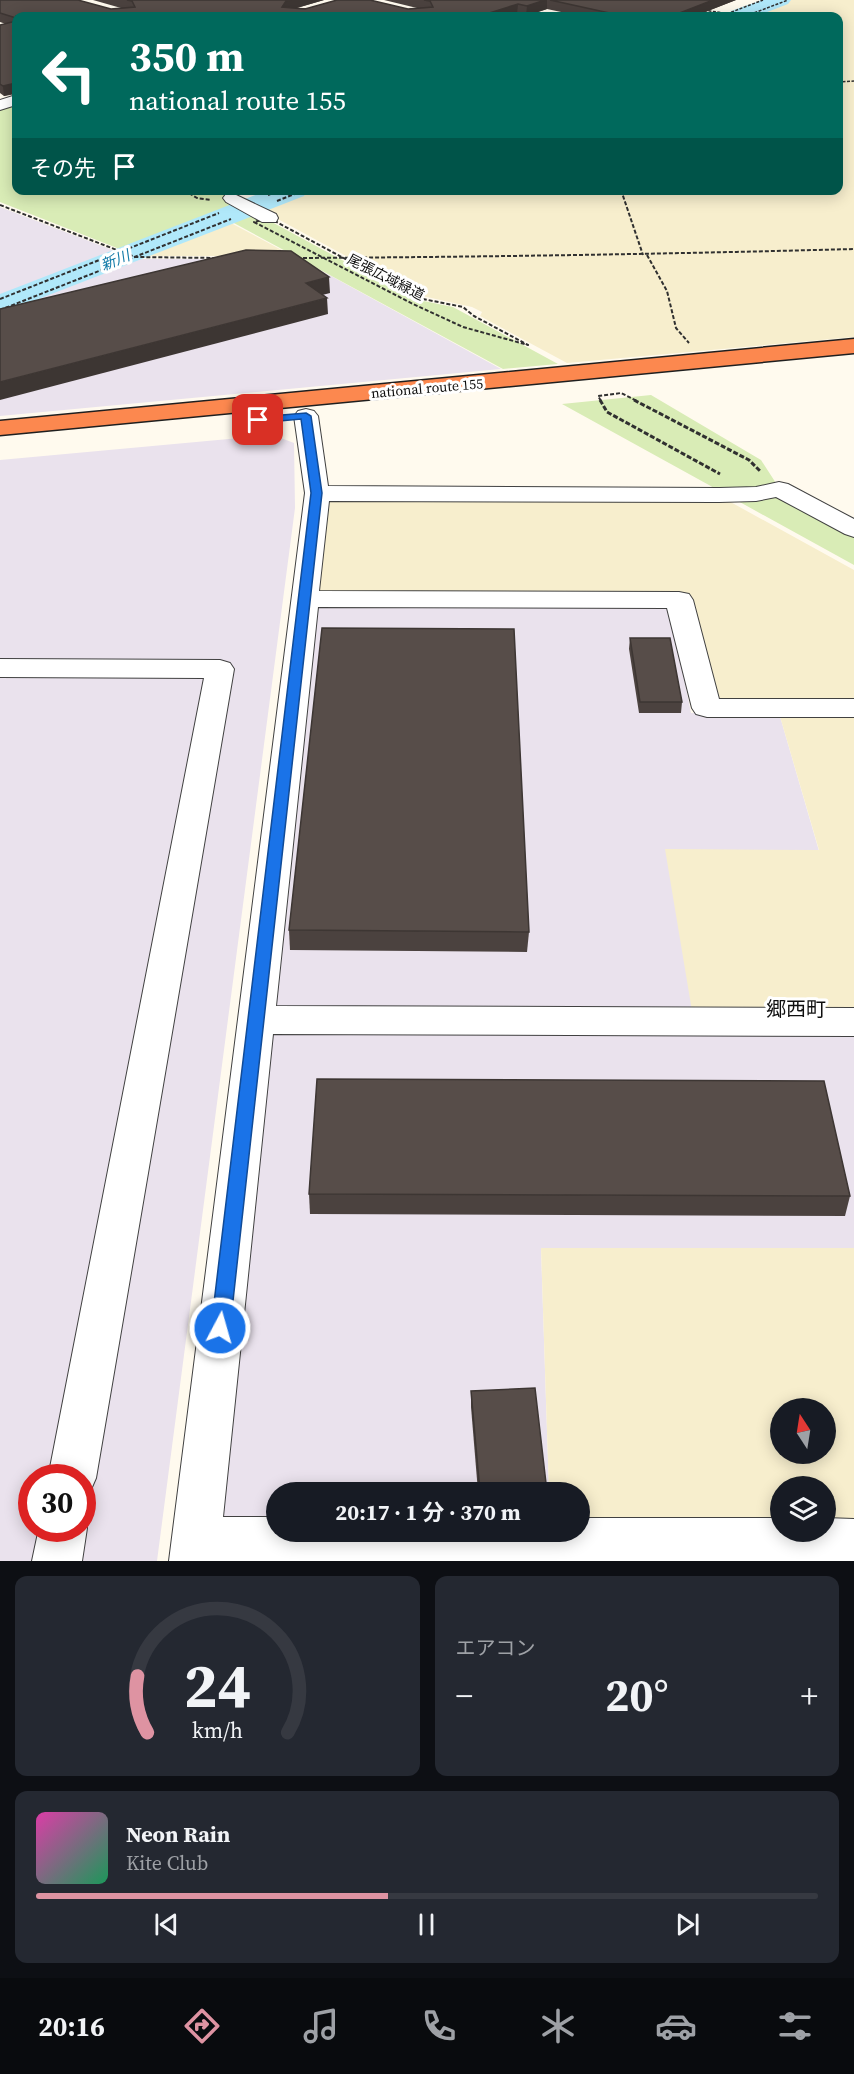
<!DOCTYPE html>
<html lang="ja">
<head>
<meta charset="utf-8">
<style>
	:root { --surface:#171b24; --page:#242831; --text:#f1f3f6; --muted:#9ea1a6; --line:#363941; --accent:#de93a2 }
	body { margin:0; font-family:"Source Serif 4","Noto Sans JP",serif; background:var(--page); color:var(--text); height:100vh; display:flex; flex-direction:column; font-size:22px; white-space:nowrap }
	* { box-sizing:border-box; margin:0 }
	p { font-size:20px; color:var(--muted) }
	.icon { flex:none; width:33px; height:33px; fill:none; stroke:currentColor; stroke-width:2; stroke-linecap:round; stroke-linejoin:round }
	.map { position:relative; height:1561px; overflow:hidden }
	.side { display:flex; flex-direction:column; gap:15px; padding:15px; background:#0d0f14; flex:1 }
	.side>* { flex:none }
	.hud { position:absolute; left:12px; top:12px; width:831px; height:183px; border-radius:12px; box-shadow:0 3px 15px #0003; background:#00695c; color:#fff; overflow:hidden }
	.needle { width:39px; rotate:348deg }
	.buttons { position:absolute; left:770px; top:1398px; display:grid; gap:12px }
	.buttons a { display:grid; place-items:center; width:66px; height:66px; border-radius:50%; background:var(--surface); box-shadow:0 3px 15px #0003; font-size:30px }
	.speed { position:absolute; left:18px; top:1464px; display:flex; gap:12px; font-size:30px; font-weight:700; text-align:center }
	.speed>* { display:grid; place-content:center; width:78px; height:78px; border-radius:50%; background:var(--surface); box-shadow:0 3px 15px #0003; line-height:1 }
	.speed .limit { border:9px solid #d22; background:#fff; color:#111 }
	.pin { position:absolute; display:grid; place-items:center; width:51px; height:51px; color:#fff; margin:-26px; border-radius:12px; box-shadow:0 3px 9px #0006 }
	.me { position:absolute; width:66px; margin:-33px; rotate:6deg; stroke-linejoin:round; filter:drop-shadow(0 0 4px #0008) }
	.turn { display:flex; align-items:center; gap:21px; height:126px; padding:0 18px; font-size:27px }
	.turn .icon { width:78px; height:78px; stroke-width:2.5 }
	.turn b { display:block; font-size:42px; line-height:51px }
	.then { display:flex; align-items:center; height:57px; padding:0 18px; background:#0003; gap:12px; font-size:22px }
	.big { font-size:45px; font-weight:700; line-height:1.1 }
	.side .tile { flex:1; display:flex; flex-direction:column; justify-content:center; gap:9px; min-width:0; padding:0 21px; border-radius:12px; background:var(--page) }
	.side .dial { align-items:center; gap:0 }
	.dial svg { height:156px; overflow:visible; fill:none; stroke:var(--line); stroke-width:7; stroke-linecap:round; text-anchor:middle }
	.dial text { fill:var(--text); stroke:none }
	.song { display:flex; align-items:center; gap:18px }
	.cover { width:72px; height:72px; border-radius:9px; background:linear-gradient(135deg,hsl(320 70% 55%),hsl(150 70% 35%)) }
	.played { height:6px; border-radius:3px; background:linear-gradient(90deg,var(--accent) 45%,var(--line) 45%) }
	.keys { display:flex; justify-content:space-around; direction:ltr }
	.heat { display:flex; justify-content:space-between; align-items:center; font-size:33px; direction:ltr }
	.side .tiles { flex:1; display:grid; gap:15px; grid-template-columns:1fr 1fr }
	.tile:last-child { grid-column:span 2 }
	.trip { position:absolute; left:266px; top:1482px; width:324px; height:60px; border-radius:30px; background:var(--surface); box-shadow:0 3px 15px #0003; font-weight:700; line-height:60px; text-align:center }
	.tab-bar { display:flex; height:96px; justify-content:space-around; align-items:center; background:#090b0e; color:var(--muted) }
	.tab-bar .icon { width:42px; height:42px }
	.tab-bar .current { color:var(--accent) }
	.tab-bar b { font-size:27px; color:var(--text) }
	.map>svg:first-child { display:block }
	.industrial { fill:#eae2ed; fill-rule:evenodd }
	.farmland { fill:#f7eecd; fill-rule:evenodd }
	.green { fill:#d9ecb6 }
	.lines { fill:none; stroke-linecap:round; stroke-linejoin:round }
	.river { fill:#b0e8fa; fill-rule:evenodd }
	.minor-casing { stroke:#414141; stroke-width:2 }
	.highway-casing { stroke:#1f1f1f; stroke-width:3 }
	.path-far2 { stroke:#303030; stroke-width:1.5; stroke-dasharray:3 1.5; stroke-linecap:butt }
	.path-far1 { stroke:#303030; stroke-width:2; stroke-dasharray:4 2; stroke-linecap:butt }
	.path { stroke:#303030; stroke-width:3; stroke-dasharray:5 2; stroke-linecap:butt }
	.minor { fill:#fff; fill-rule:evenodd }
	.highway { fill:#fc884f; fill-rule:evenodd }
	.wall { fill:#4b423f }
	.shaded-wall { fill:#3d3633 }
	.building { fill:#574d49; stroke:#3d3633; stroke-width:1.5 }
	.route { fill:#1a73e8; stroke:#114b97; stroke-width:1.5 }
	.labels { text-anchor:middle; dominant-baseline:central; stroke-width:6; stroke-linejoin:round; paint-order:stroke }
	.far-street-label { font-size:14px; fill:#0e0e0e; stroke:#fff }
	.far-water-label { font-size:15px; font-style:italic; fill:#1079a7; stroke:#fff }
	.quarter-label { font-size:20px; fill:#0e0e0e; stroke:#fff }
</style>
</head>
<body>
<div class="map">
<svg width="854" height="1561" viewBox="0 0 854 1561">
	<rect width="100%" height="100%" fill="#fffaee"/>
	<g class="industrial">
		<path d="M 0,207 L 136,259 L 300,259 L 501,369 L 0,416 Z"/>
		<path d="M 273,435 L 294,443 L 295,508 L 157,1561 L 0,1561 L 0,460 ZM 32,1478 L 82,1478 L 82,1528 L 32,1528 Z"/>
		<path d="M 314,603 L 670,608 L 691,713 L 779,713 L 819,851 L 693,1017 L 271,1014 Z"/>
		<path d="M 270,1028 L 854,1029 L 854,1248 L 541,1249 L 549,1492 L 276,1492 L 276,1523 L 216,1523 Z"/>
	</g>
	<g class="farmland">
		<path d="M 791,0 L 854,0 L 854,337 L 567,363 L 480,316 L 482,312 L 472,307 L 418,295 L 263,211 L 278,202 L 308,190 L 838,190 L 838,16 L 749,16 Z"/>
		<path d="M 229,222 L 293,256 L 139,256 Z"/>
		<path d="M 326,497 L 725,499 L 854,570 L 854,704 L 716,703 L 688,594 L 317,593 Z"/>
		<path d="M 779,713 L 854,713 L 854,1017 L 693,1017 L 665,849 L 819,850 Z"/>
		<path d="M 541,1248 L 854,1248 L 854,1525 L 825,1525 L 825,1486 L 780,1486 L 780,1525 L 579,1524 L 579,1492 L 549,1492 ZM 780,1408 L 825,1408 L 825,1454 L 780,1454 Z"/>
	</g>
	<g class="green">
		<path d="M 16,103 L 16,190 L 219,191 L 236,203 L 122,250 L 0,202 L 0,108 Z"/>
		<path d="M 257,214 L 414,299 L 453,307 L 558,364 L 503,369 L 232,222 Z"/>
		<path d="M 651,395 L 761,460 L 783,494 L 854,533 L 854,565 L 562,404 Z"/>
	</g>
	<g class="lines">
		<g class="river">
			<path d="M 762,0 L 791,0 L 788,4 L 757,16 L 728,16 L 731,11 Z"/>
			<path d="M 268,190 L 307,190 L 304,196 L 0,314 L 0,294 Z"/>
		</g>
		<g class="minor-casing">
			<g id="minor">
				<path d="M 16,95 L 16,105 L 0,110 L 0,100 Z"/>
				<path d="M 232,193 L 276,214 L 278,218 L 276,222 L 262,222 L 226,202 L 223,198 L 226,194 Z"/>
				<path d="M 306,409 L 314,411 L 318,416 L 328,486 L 719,488 L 756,487 L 779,482 L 788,484 L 854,519 L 854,537 L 845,534 L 776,497 L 756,501 L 719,502 L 329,501 L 319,591 L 679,592 L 689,594 L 693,600 L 719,699 L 854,699 L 854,717 L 707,717 L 696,714 L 692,708 L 667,608 L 318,607 L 276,1006 L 854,1008 L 854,1036 L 273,1034 L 223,1517 L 276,1517 L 276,1532 L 579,1532 L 579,1518 L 780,1518 L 780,1532 L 825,1532 L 825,1518 L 854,1519 L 854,1561 L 169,1561 L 305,493 L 294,416 L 298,411 Z"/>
				<path d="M 0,659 L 220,660 L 230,663 L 234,669 L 96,1478 L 89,1494 L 82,1497 L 82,1478 L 48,1478 L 204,678 L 0,677 Z"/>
				<path d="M 82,1516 L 87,1528 L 82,1561 L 32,1561 L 39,1528 L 82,1528 Z"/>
			</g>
		</g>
		<g class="highway-casing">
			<path id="highway" d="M 854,339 L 854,353 L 0,435 L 0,421 Z"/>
		</g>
		<g class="path-far2">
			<path d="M 704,10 L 730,14"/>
			<path d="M 730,15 L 729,13 L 763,0"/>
			<path d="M 746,16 L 788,0"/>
			<path d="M 838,82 L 854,81"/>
		</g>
		<g class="path-far1">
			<path d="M 184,190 L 197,198 L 211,200"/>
			<path d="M 621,190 L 643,255"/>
			<path d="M 268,195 L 282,190"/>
			<path d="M 277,201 L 304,190"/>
			<path d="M 0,205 L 135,257 L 217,258"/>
			<path d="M 269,218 L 418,298 L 463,307 L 474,316 L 528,345 L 463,327 L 413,304 L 254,222 Z"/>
			<path d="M 647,255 L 667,291 L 676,328 L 689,343"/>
			<path d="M 297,258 C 483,257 668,254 854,249"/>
			<path d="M 0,299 L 219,213"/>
			<path d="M 0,310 L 231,219"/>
			<path d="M 601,401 L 598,396 L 621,393 L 637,401"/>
		</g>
		<g class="path">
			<path d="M 600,400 L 607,412 L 720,474"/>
			<path d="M 634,400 L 749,460 L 761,472"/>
		</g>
		<use href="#minor" class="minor"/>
		<use href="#highway" class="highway"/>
	</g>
	<g class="wall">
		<path d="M 0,0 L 111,9 L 121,8 L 93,0 L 324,0 L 297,8 L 408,9 L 417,8 L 384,0 L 736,0 L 695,16 L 580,16 L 547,9 L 526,16 L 517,14 L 16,16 L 16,101 L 16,94 L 4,96 L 0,93 L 0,25 L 6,24 L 0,22 Z"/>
		<path d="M 630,638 L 682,702 L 681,713 L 639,713 L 629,649 Z"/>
		<path d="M 289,930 L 529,932 L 527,952 L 290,950 Z"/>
		<path d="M 309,1194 L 850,1196 L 845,1216 L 310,1214 Z"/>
		<path d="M 471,1391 L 547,1492 L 478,1492 L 471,1407 Z"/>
	</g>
	<g class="shaded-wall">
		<path d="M 291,0 L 324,0 L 286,11 L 282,7 L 286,1 Z"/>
		<path d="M 545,0 L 547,0 L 547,9 L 526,16 L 527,6 Z"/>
		<path d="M 713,0 L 736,0 L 695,16 L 672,16 Z"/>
		<path d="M 518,4 L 517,14 L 509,16 L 480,16 Z"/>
		<path d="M 16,83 L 16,93 L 4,96 L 3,86 Z"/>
		<path d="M 329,277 L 330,293 L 307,299 L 306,283 Z"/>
		<path d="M 327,298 L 328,314 L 0,400 L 0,382 Z"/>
	</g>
	<g class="building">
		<path d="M 0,0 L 78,0 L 111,9 L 135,7 L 132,1 L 127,0 L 291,0 L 286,1 L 282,7 L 305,9 L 337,0 L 370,0 L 408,9 L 433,7 L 430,1 L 424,0 L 545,0 L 527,6 L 518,4 L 480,16 L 16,16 L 16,18 L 0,13 Z"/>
		<path d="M 550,0 L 713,0 L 672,16 L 623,16 Z"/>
		<path d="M 16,21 L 16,97 L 16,83 L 3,86 L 0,84 L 0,25 Z"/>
		<path d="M 246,250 L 291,251 L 329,277 L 306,283 L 327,298 L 0,382 L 0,309 Z"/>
		<path d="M 322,628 L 514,629 L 529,932 L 289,930 Z"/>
		<path d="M 630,638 L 670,638 L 682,702 L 640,702 Z"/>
		<path d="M 317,1079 L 824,1081 L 850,1196 L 309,1194 Z"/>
		<path d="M 535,1388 L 547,1492 L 480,1492 L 471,1391 Z"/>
	</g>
	<path class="route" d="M 306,413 L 311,416 L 322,493 L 230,1328 L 227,1334 L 220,1336 L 214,1334 L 211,1328 L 311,493 L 301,419 L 258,423 L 253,420 L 258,417 Z"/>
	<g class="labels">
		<g class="far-street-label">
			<text transform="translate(386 277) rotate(27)">尾張広域緑道</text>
			<text transform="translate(427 388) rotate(-5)">national route 155</text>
		</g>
		<g class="far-water-label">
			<text transform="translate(115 260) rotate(-22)">新川</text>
		</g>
		<g class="quarter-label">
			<text x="796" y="1009">郷西町</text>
		</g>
	</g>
</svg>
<div class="buttons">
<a><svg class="needle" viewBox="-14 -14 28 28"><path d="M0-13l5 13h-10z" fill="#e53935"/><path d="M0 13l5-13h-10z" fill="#9ea1a6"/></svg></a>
<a><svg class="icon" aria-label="layers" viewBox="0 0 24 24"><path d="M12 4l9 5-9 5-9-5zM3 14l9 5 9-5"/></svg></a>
</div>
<div class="speed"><div class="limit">30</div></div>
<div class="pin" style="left:258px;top:420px;background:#d93025"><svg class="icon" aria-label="arrive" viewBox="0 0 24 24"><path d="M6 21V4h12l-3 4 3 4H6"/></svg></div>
<svg class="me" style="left:220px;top:1328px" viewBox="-20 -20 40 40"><circle r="17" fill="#1a73e8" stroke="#fff" stroke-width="3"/><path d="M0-11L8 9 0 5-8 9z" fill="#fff"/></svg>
<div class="trip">20:17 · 1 分 · 370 m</div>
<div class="hud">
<div class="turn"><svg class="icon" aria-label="left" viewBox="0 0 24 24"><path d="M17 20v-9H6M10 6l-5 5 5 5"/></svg><div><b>350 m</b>national route 155</div></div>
<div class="then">その先<svg class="icon" aria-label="arrive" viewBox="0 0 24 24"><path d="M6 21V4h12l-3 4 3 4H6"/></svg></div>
</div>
</div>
<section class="side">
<div class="tiles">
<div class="tile dial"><svg viewBox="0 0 100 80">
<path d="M14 69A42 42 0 1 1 86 69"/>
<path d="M14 69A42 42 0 0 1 9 40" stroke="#de93a2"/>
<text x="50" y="56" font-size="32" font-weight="700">24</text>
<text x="50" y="72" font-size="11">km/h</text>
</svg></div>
<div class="tile"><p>エアコン</p>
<div class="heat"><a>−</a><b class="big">20°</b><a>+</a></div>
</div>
<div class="tile">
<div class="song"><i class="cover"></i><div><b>Neon Rain</b><p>Kite Club</p></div></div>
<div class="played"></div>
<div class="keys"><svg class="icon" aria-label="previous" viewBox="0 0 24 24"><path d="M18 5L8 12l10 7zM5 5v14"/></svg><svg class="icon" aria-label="pause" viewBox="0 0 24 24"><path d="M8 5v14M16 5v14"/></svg><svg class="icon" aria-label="next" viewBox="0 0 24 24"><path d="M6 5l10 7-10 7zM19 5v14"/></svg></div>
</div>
</div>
</section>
<nav class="tab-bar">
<b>20:16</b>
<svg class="icon current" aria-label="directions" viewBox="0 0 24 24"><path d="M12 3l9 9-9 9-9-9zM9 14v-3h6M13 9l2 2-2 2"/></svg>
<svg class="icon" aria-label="music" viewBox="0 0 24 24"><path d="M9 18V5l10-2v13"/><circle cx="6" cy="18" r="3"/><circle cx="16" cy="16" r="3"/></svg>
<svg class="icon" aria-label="phone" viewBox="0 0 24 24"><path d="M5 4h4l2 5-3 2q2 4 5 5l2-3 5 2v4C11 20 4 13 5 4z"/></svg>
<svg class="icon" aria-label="climate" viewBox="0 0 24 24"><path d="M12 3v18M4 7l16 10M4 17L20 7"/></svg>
<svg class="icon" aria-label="car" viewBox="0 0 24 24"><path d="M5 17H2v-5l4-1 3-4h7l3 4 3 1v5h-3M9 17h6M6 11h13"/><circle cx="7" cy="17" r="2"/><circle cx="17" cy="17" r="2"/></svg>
<svg class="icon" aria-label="filters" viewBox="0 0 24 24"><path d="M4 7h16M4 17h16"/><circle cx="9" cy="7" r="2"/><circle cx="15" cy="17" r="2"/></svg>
</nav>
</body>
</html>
